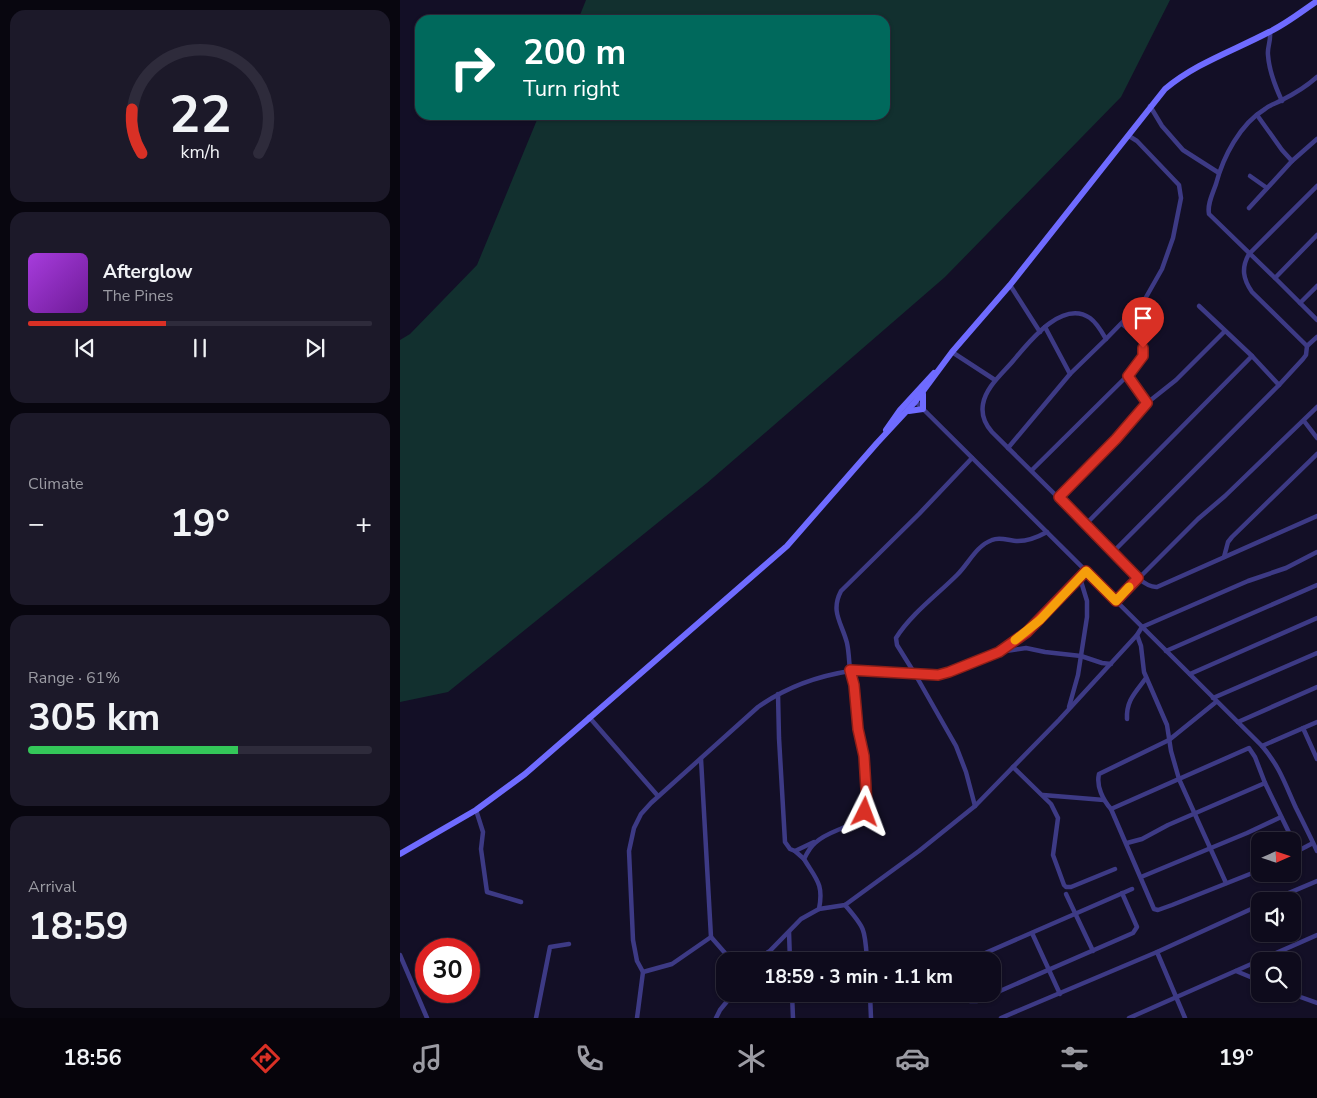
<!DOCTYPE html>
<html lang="en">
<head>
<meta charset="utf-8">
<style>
	:root { --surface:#0e0b1c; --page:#1c1929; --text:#f1f3f6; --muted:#9b9ba3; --line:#2e2b3b; --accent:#d93025 }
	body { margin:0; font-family:"Nunito Sans",sans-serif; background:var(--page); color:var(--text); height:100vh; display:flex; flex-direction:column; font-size:19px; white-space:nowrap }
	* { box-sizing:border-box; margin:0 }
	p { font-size:16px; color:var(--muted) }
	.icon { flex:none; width:28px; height:28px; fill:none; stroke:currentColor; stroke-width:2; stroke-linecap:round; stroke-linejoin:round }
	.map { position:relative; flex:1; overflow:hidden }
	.side { display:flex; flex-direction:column; gap:10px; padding:10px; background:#08060f; width:400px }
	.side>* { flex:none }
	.top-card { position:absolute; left:15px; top:15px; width:475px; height:105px; border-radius:15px; box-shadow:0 1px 4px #0004,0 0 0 1px var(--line); background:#00695c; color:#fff; overflow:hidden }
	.needle { width:32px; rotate:87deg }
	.fabs { position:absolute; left:851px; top:832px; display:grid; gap:10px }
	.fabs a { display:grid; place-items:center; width:50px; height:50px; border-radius:10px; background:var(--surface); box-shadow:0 1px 4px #0004,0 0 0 1px var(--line); font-size:25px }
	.speed { position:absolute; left:15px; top:938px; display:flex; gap:10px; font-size:25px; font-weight:700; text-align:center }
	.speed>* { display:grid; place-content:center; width:65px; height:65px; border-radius:50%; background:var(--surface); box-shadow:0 1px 4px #0004,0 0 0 1px var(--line); line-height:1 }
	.speed .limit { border:8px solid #d22; background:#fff; color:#111 }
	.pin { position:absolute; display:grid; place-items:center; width:42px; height:42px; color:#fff; margin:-51px -21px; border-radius:50% 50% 50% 0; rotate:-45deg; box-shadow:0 0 5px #0007 }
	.pin .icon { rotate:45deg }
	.me { position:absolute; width:55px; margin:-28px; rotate:3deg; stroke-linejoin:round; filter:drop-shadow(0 0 4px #0008) }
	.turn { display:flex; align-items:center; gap:18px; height:105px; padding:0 25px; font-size:22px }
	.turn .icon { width:65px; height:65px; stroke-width:2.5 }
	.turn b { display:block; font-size:35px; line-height:42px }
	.big { font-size:38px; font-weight:700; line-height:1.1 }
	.side .card { flex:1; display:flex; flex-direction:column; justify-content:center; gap:8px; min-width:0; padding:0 18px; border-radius:15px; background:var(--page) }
	.side .dial { align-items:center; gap:0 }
	.dial svg { height:130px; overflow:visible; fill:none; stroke:var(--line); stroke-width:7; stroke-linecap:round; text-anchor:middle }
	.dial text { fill:var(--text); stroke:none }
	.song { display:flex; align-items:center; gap:15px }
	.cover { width:60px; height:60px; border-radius:8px; background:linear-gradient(135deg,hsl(280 70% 55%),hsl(280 70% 35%)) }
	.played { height:5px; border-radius:2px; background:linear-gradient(90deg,var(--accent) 40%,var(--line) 40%) }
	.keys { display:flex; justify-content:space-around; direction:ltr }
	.heat { display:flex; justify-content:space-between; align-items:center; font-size:28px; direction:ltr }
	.charge { height:8px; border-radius:4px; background:linear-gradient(90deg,#34c759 61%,var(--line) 0) }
	.trip { position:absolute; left:316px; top:952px; width:285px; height:50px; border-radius:15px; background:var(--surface); box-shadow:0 1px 4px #0004,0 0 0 1px var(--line); font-weight:700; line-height:50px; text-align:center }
	.tabs { display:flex; height:80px; justify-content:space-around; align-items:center; background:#06040b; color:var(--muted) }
	.tabs .icon { width:35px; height:35px }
	.tabs .active { color:var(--accent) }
	.tabs b { font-size:22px; color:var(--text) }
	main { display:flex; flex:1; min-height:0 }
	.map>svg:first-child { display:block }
	.green { fill:#12302f }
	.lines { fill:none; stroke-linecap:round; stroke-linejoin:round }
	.street { stroke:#3d3a85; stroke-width:4.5 }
	.secondary { stroke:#6f6bff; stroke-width:6 }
	.route-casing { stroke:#8d1f18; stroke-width:12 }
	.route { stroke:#d93025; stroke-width:9 }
	.slow { stroke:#f59e0b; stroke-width:9 }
</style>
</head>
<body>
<main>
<section class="side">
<div class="card dial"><svg viewBox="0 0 100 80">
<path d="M14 69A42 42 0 1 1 86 69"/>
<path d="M14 69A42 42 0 0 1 8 42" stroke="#d93025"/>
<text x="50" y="56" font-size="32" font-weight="700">22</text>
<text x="50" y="72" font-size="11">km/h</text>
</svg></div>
<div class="card">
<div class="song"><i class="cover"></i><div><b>Afterglow</b><p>The Pines</p></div></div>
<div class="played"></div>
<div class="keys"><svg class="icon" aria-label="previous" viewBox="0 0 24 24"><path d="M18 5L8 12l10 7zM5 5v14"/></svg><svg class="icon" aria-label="pause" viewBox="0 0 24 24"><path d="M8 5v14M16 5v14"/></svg><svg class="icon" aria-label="next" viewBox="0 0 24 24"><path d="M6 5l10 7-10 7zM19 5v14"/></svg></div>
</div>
<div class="card"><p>Climate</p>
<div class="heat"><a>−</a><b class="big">19°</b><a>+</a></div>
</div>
<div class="card"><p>Range · 61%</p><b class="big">305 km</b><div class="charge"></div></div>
<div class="card"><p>Arrival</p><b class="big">18:59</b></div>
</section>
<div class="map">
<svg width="917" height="1018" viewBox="0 0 917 1018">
	<rect width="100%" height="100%" fill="#130f26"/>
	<path class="green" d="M 186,0 L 770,0 L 721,97 L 545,277 L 307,483 L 48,692 L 0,702 L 0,340 L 10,334 L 77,265 L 139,115 L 485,115 L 485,20 L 178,20 Z"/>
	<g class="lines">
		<g class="street">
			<path d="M 870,32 C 871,42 867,47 868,55 C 869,71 875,86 882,101"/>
			<path d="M 750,106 L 762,126 L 783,150 L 819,173"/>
			<path d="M 857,115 L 882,150 L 892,161 L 917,139"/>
			<path d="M 850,176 L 867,188"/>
			<path d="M 917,186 L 849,254 C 841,268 843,279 852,292 L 907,346 L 917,337"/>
			<path d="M 849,208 L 892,161"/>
			<path d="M 917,235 L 875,278 L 917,320"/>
			<path d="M 875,278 L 809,214 C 807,204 813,193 816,184 C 823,157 840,124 865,109 C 870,105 877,103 882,100 C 894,94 907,86 917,77"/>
			<path d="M 610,285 L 640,332"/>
			<path d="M 900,303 L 917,286"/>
			<path d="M 799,306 L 852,356"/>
			<path d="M 722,324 C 749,345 749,351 727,376"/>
			<path d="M 907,346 L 906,355 L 903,359 L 879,385 L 713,552 C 723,562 742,588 757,587 L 917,516"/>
			<path d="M 552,352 L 595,380"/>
			<path d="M 670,374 L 706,339"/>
			<path d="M 514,400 L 862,746 C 880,767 885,784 896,808 C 903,822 910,836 917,851"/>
			<path d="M 747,403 L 776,380 L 825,331"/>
			<path d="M 904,421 L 917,438"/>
			<path d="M 608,448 L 670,374 L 645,327"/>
			<path d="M 572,458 L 519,514 L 441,591 C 430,612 442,623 447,643 C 449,652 449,661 450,671 L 515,674 L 556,746 L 566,772 L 575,806"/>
			<path d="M 632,470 L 727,376 L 747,403 L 716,439 L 659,497"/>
			<path d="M 685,525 L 852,356 L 879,385"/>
			<path d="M 647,532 C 638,537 628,541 618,541 C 609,541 600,536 592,540 C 576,546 569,563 557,575 C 537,595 511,614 496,638 L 497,645 L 515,674 L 538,675 L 549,672 L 599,652 L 626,648 L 645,652 L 681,656 L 702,663 L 711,664"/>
			<path d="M 713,552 L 592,432 C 585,424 581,415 583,404 C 586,387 602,374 613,361 C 629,342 662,299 690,318 C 697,323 702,332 706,339 L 745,299 L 762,269 L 773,238 L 781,198 L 779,185 L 737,141 L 729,136"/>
			<path d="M 824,557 L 828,542 L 832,537 L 917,454"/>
			<path d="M 716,601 L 798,519 L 825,496 L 917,407"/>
			<path d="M 737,635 L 741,646 L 744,672 L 767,725 L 771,751 L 779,779 L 826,883"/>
			<path d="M 600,651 L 627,632 L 686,571"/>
			<path d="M 766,651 L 917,585"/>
			<path d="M 790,674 L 917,618"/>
			<path d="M 378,694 L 379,738 L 385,842 L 390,849 L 395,851 L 404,859"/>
			<path d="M 813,698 L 917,653"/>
			<path d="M 669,707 L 678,675 L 687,617 L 687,601 L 680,578"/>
			<path d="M 189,717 L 258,796"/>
			<path d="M 727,719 C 726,700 736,692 746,678"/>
			<path d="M 838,722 L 917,687"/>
			<path d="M 903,728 L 917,759"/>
			<path d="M 862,746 L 917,722"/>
			<path d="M 613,767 L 651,804 L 658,818 L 653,855 L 664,885 L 666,887 L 671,887 L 715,869"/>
			<path d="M 643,795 L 704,800"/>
			<path d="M 711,809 C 703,800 696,786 699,774 L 769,740 L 816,702"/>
			<path d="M 76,810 L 83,832 L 81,849 L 87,892 L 121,902"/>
			<path d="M 727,843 L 742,839 L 768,825 L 865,783"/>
			<path d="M 395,851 L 414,842"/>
			<path d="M 892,854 L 913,843"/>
			<path d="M 860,870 L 772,905 L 758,910 L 754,909 L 711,809 L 849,748 L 855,757 L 865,783 L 898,851"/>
			<path d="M 741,877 L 847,833 L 881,817"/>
			<path d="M 666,894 L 693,951"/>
			<path d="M 870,901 L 917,881"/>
			<path d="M 445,905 C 466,929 465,930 467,961"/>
			<path d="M 389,932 L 390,961"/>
			<path d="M 632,933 L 660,994"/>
			<path d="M 311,937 L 332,961"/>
			<path d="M 368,952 L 383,961"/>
			<path d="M 757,952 L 785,1018"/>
			<path d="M 0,955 L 27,1018"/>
			<path d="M 360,961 L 401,919 L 419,909 L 445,905 L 519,851 L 575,806 L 659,720 L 737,635 L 742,627 L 848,581 L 886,568 L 917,552"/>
			<path d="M 567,961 L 732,889"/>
			<path d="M 836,971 L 860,981"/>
			<path d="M 243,972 L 272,964 L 311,937 L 301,759"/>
			<path d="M 392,994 L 393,1018"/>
			<path d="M 470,994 L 471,1018"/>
			<path d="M 565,994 L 570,1001 L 577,1001 L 733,933 L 737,927 L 722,893"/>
			<path d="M 892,994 L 917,1003"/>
			<path d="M 136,1018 L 150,947 L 169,944"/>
			<path d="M 237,1018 L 243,972 L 237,961 L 233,940 L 229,851 L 234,828 L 241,814 L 251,803 L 358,707 C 385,688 418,676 450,671 L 454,685 L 459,729 L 464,756 L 467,805 C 459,830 431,827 415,843 C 410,847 407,853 404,859 C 416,879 424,884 419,909"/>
			<path d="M 316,1018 L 320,1010 L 333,994"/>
			<path d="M 601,1018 L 757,952 L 860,905"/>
			<path d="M 729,1018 L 917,935"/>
		</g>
		<g class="secondary">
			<path d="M 509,411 L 523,409 L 523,394"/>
			<path d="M 486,430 L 500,410 L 534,373"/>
			<path d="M 0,854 L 76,810 L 125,774 L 387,546 L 477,443 L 515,402 L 552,352 L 610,285 L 765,89 C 796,63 833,51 869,32 C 886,24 901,12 917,1"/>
		</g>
	</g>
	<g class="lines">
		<g class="route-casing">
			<path id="route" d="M 465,812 L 467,805 L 464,756 L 458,729 L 454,685 L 450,670 L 538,675 L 549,672 L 599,652 L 627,632 L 686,571 L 716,601 L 738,578 L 659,497 L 716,439 L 747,403 L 728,376 L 743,356 L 743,348"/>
		</g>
		<use href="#route" class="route"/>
		<path class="slow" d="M 615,640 L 640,620 L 686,571 L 716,601 L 729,587"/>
	</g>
</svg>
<div class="fabs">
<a><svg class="needle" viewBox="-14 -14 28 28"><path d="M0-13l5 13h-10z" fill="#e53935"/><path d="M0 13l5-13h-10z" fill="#9b9ba3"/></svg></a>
<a><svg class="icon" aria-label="sound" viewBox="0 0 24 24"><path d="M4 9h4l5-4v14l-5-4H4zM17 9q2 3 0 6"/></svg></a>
<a><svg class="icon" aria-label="search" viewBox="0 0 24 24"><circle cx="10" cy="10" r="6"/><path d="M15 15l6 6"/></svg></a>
</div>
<div class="speed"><div class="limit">30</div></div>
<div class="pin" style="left:743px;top:348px;background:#d93025"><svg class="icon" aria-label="arrive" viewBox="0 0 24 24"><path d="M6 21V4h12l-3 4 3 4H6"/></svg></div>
<svg class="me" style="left:465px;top:812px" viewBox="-20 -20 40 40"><path d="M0-17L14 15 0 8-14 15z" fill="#d93025" stroke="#fff" stroke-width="4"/></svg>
<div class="trip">18:59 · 3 min · 1.1 km</div>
<div class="top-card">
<div class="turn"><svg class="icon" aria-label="right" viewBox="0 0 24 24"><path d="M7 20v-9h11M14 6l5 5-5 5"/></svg><div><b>200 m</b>Turn right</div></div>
</div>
</div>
</main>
<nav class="tabs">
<b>18:56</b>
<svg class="icon active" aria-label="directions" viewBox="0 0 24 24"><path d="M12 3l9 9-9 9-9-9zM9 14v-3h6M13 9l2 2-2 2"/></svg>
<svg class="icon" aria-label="music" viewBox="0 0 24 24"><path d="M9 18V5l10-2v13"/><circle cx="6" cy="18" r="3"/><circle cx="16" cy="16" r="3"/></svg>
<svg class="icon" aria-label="phone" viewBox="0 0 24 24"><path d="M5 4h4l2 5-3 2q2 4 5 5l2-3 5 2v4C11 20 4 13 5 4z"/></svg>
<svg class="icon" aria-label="climate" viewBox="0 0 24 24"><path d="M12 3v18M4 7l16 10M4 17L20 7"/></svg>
<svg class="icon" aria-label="car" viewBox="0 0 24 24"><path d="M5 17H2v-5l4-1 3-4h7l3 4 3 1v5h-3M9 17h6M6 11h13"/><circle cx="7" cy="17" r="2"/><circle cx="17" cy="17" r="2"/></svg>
<svg class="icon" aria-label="filters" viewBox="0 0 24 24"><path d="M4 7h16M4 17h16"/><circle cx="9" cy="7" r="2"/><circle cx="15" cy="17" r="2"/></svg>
<b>19°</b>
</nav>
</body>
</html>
